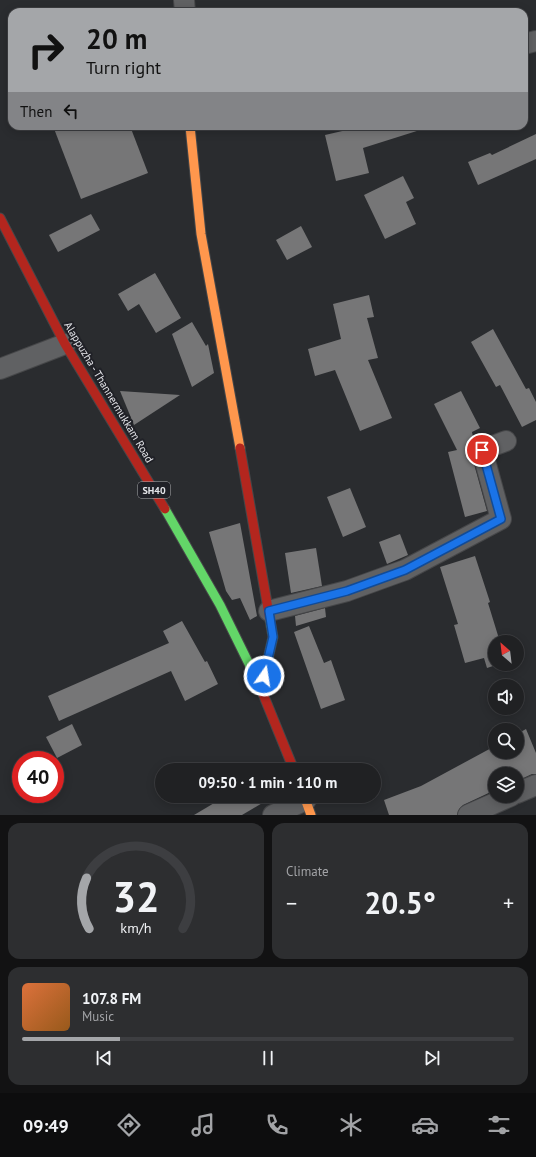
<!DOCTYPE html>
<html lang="en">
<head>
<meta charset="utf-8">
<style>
	:root { --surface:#202123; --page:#2d2e30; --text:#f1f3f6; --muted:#a2a3a6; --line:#3d3e41; --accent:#a4a6a9 }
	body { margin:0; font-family:"PT Sans",sans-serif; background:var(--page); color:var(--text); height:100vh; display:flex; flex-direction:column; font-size:15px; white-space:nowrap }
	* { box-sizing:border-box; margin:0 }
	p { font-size:13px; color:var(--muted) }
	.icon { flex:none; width:22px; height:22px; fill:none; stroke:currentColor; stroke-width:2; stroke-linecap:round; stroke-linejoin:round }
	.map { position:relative; height:815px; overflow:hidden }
	.sheet { display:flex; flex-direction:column; gap:8px; padding:8px; background:#121213; flex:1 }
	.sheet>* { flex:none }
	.guide { position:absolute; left:8px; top:8px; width:520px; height:122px; border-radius:12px; box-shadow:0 2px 10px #0003,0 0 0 1px var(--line); background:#a4a6a9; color:#111; overflow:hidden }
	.needle { width:26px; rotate:332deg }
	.controls { position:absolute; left:488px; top:635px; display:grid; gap:8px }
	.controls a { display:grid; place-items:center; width:36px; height:36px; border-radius:50%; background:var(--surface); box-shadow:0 2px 10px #0003,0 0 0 1px var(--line); font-size:20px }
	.speed { position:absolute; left:12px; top:751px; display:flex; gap:8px; font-size:20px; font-weight:700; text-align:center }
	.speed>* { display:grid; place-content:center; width:52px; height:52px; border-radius:50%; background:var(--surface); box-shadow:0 2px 10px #0003,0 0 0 1px var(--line); line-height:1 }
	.speed .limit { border:6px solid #d22; background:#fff; color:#111 }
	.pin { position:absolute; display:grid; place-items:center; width:34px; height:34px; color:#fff; margin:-17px; border:2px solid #fff; border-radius:50%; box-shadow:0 1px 4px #0007 }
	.me { position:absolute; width:44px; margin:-22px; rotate:13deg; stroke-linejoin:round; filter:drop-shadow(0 0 3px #0008) }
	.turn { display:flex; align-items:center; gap:14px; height:84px; padding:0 12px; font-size:18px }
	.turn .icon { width:52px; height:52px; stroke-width:2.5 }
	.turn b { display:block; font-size:28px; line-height:34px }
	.then { display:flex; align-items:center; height:38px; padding:0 12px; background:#0003; gap:8px; font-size:15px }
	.big { font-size:30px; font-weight:700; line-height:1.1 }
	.sheet .card { flex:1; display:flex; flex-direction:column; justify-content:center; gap:6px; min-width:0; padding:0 14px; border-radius:12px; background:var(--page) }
	.sheet .dial { align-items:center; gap:0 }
	.dial svg { height:104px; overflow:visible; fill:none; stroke:var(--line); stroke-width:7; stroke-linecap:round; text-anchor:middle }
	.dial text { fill:var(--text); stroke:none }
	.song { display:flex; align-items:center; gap:12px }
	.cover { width:48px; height:48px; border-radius:6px; background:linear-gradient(135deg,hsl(20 70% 55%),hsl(30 70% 35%)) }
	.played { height:4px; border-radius:2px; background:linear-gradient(90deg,var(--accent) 20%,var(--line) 20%) }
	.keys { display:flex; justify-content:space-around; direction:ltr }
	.heat { display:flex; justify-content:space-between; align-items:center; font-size:22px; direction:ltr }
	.sheet .tiles { flex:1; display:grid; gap:8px; grid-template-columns:1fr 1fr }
	.card:last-child { grid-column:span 2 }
	.trip { position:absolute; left:155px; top:763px; width:226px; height:40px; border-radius:20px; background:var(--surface); box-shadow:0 2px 10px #0003,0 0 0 1px var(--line); font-weight:700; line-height:40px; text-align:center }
	.dock { display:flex; height:64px; justify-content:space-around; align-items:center; background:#0d0d0e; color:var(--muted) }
	.dock .icon { width:28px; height:28px }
	.dock .current { color:var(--accent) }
	.dock b { font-size:18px; color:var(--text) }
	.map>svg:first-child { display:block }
	.building { fill:#767677 }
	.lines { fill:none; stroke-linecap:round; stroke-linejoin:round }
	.street-casing { stroke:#464749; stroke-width:22 }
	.fast-casing { stroke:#464749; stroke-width:11 }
	.slow-casing { stroke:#464749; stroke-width:11 }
	.jam-casing { stroke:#464749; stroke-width:11 }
	.street { stroke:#606163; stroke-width:20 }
	.fast { stroke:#63d668; stroke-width:9 }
	.slow { stroke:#ff974d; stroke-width:9 }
	.jam { stroke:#b3261e; stroke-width:9 }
	.route-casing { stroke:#114b97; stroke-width:10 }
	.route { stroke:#1a73e8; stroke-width:7 }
	.labels { text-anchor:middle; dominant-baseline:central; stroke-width:4; stroke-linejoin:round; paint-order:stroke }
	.shield { fill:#202127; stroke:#abacb0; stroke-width:1 }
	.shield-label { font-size:10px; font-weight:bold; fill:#e6e7eb }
	.street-label { font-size:11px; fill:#e6e7eb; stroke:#202127 }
</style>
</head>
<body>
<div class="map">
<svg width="536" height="815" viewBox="0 0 536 815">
	<rect width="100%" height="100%" fill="#2a2c2f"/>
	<g class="building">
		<path d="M 53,126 L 130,126 L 148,173 L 81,199 Z"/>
		<path d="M 364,126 L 419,126 L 420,130 L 363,148 L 369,173 L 336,181 L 325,135 Z"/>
		<path d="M 536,134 L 536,159 L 478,185 L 468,162 L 490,153 L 492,155 Z"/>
		<path d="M 403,176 L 414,198 L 406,202 L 416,224 L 385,239 L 364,195 Z"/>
		<path d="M 91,214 L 100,230 L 58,252 L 49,235 Z"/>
		<path d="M 301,226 L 312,247 L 287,260 L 276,240 Z"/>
		<path d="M 155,273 L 181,318 L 156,333 L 139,304 L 128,311 L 118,294 Z"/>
		<path d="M 369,295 L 374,317 L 367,318 L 378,358 L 368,360 L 392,418 L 360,431 L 335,370 L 315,376 L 308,349 L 341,339 L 333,304 Z"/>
		<path d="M 192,322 L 206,346 L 208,344 L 214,373 L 192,387 L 172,334 Z"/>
		<path d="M 493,329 L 526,389 L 529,388 L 536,402 L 536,420 L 522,427 L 500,385 L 496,387 L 471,342 Z"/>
		<path d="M 120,391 L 180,395 L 134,425 Z"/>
		<path d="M 461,391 L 480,428 L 472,432 L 474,442 L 471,447 L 471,453 L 487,511 L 465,517 L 448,452 L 457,450 L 434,404 Z"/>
		<path d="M 350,488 L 366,527 L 343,537 L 327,497 Z"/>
		<path d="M 240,523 L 257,616 L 250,620 L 240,598 L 232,600 L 226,591 L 209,532 Z"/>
		<path d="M 400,534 L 408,555 L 387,564 L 379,542 Z"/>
		<path d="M 316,548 L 322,586 L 291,593 L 285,553 Z"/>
		<path d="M 475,556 L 490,602 L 488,603 L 500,642 L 495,642 L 495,664 L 499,664 L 487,668 L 484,658 L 465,663 L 454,625 L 458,624 L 440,567 Z"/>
		<path d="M 325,608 L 326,617 L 296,626 L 295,616 Z"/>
		<path d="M 182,621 L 205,662 L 207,661 L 218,684 L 185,701 L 171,671 L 59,721 L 48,696 L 169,643 L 163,631 Z"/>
		<path d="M 309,626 L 324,663 L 331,660 L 345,700 L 321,709 L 294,632 Z"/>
		<path d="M 72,724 L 82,745 L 57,758 L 46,737 Z"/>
		<path d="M 526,729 L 536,753 L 536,774 L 532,774 L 517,781 L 517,774 L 495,774 L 495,790 L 463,805 L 459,809 L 457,815 L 389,815 L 384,800 L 421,786 L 495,746 L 495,752 L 517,752 L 517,734 Z"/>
		<path d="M 226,796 L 274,796 L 242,815 L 194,815 Z"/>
	</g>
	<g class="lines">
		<g class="street-casing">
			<g id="street">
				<path d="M 184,0 L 185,12"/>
				<path d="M 524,44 L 536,41"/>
				<path d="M 0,369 L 65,344"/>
				<path d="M 269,611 L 347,591 L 405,570 L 501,519 L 482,450 L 506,441"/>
				<path d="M 517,793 L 536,785"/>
				<path d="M 273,815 L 306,800"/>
				<path d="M 468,815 L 511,796"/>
			</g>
		</g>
		<g class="fast-casing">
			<g id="fast">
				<path d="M 165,509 L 220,605 L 254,674"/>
				<path d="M 261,689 L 273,637 L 270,620"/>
			</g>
		</g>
		<g class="slow-casing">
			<g id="slow">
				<path d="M 190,126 L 201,234 L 240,448"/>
				<path d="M 304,796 L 311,815"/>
			</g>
		</g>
		<g class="jam-casing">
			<g id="jam">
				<path d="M 0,218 L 65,344 L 165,509"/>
				<path d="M 240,448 L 270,620"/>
				<path d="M 254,674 L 261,689 L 294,770"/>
			</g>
		</g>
		<use href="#street" class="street"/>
		<use href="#fast" class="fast"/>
		<use href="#slow" class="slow"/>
		<use href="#jam" class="jam"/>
	</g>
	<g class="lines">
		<g class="route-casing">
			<path id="route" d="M 264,676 L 273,637 L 269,611 L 347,591 L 405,570 L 501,519 L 482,450"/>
		</g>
		<use href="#route" class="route"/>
	</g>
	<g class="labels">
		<rect class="shield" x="138" y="482" width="32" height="16" rx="3"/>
		<g class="shield-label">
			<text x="154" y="490">SH40</text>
		</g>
		<g class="street-label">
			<text transform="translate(109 392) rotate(59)">Alappuzha - Thannermukkam Road</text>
		</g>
	</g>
</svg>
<div class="controls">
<a><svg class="needle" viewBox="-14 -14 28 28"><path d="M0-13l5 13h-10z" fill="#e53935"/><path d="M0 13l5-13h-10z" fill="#a2a3a6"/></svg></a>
<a><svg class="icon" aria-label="sound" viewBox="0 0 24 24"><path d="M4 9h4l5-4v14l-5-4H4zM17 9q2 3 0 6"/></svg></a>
<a><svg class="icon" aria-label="search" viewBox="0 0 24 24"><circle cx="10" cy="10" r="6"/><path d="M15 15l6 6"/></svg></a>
<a><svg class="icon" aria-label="layers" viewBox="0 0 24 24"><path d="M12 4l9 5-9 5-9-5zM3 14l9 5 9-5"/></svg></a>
</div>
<div class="speed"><div class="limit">40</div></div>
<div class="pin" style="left:482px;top:450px;background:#d93025"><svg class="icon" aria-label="arrive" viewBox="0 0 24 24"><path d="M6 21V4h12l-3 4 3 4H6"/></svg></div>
<svg class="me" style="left:264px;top:676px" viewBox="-20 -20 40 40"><circle r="17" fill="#1a73e8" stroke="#fff" stroke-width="3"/><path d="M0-11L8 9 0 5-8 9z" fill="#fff"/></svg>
<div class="trip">09:50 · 1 min · 110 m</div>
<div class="guide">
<div class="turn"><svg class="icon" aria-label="right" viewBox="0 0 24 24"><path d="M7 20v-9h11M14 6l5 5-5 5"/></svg><div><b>20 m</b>Turn right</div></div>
<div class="then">Then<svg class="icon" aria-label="left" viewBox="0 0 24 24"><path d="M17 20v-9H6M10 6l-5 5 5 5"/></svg></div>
</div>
</div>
<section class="sheet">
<div class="tiles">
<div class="card dial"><svg viewBox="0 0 100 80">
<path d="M14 69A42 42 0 1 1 86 69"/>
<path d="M14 69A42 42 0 0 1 12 30" stroke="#a4a6a9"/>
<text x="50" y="56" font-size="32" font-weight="700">32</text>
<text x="50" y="72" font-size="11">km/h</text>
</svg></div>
<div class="card"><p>Climate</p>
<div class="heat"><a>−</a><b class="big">20.5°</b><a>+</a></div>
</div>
<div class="card">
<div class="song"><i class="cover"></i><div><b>107.8 FM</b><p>Music</p></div></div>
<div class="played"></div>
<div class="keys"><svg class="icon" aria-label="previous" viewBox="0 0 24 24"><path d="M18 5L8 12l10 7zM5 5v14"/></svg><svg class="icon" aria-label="pause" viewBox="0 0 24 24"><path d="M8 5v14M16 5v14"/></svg><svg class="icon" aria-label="next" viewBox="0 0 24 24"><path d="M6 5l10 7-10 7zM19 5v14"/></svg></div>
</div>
</div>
</section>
<nav class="dock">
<b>09:49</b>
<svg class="icon current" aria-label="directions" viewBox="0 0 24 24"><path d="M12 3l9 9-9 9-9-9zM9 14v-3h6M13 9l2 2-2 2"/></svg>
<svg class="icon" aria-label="music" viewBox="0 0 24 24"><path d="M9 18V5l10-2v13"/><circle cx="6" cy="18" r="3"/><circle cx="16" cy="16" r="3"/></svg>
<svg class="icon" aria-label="phone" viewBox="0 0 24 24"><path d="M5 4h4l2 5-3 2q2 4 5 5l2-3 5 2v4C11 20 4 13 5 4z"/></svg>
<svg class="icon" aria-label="climate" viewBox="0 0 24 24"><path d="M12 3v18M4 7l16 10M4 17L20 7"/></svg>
<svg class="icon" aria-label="car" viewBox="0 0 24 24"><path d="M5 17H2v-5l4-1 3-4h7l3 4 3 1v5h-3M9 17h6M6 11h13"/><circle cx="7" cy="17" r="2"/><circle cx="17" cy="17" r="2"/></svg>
<svg class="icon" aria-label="filters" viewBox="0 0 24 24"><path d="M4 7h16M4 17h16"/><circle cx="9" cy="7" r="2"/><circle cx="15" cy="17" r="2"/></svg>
</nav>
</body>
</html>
